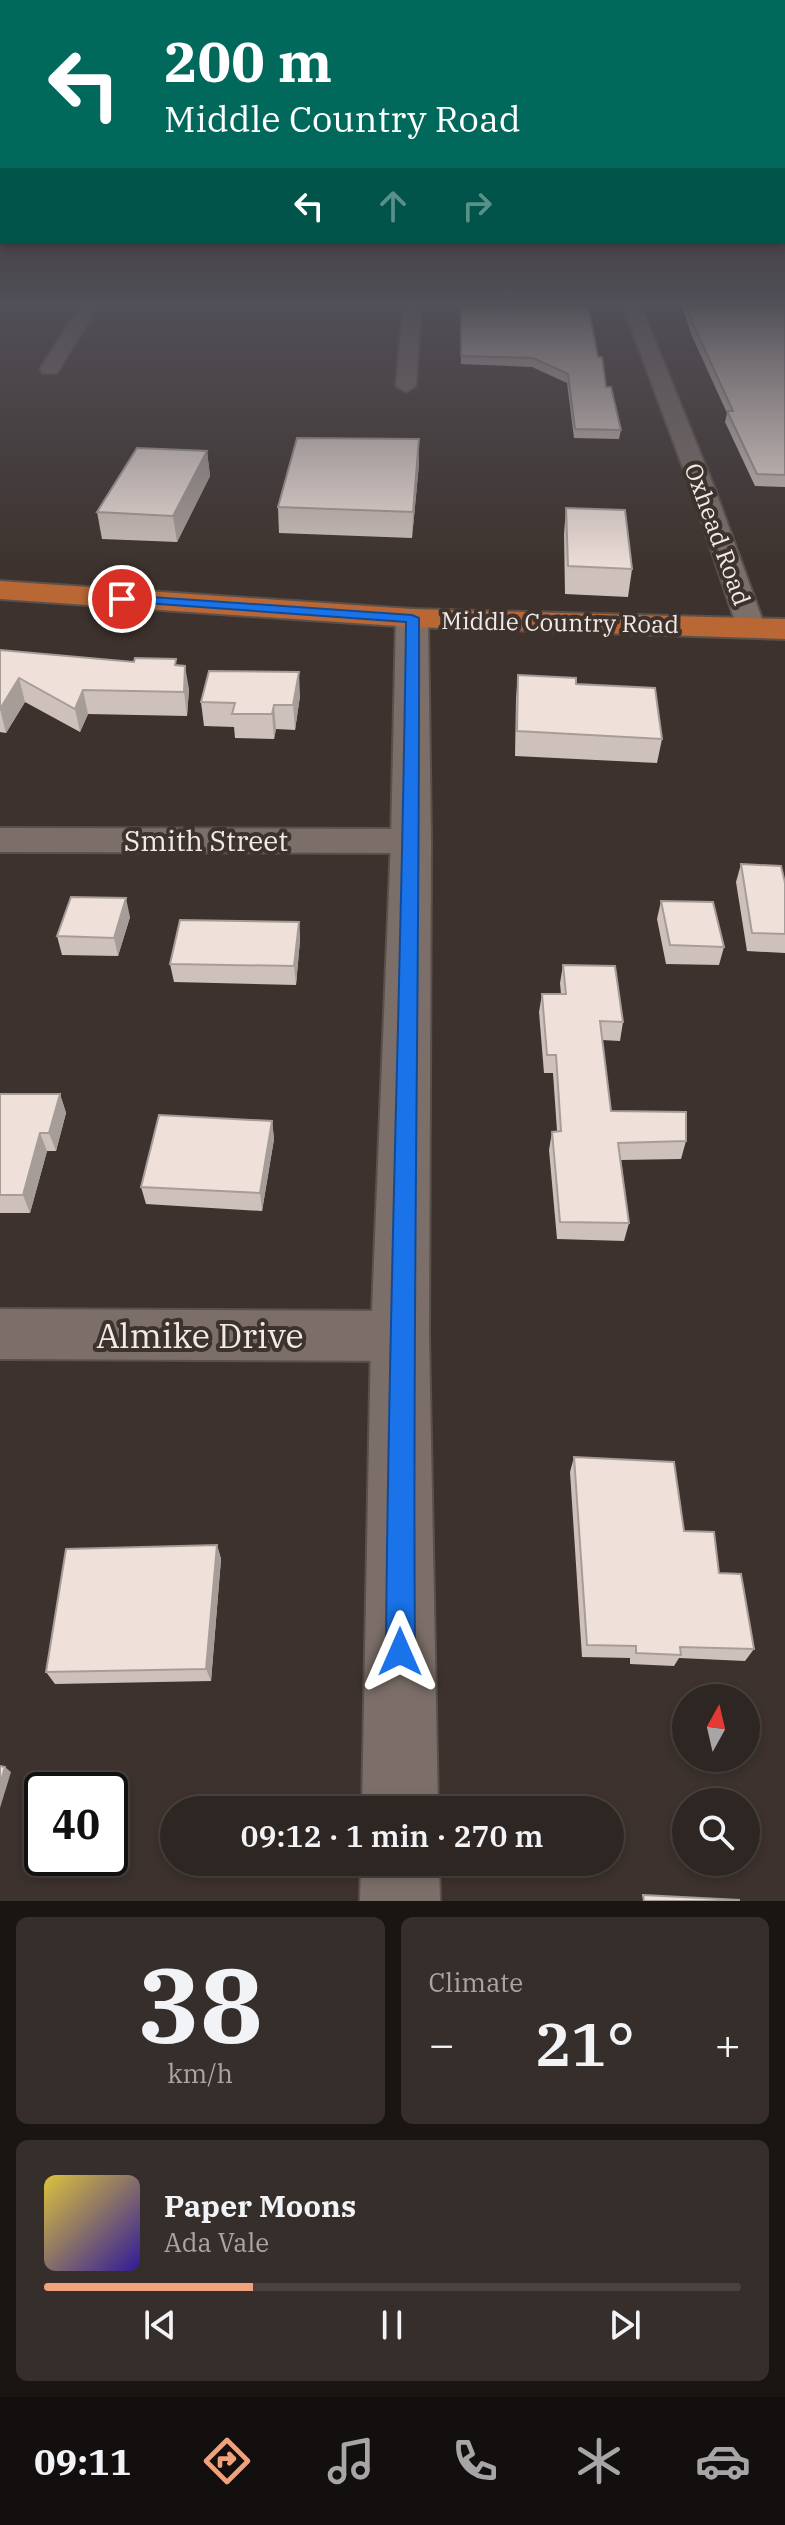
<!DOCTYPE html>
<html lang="en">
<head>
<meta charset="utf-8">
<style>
	:root { --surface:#2e2622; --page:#362e2a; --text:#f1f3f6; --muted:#a7a5a5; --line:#494340; --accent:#f1a17c }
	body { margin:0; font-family:"IBM Plex Serif",serif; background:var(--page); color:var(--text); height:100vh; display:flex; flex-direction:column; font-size:30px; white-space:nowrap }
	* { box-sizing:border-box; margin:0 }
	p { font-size:26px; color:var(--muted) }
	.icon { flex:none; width:44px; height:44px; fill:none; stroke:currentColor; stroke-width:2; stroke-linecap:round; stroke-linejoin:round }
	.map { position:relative; height:1901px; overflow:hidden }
	.side { display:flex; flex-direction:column; gap:16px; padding:16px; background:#191513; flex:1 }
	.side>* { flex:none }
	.banner { position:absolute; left:0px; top:0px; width:786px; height:244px; box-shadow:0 4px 12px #0003,0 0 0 2px var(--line); background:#00695c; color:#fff; overflow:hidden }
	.needle { width:52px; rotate:8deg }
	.controls { position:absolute; left:672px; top:1684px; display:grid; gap:16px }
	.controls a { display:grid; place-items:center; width:88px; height:88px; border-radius:50%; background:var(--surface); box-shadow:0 4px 12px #0003,0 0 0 2px var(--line); font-size:40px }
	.speed { position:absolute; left:24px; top:1772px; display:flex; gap:16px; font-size:40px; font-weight:700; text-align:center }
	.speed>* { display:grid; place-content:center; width:104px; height:104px; border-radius:50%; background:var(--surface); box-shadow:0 4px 12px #0003,0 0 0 2px var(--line); line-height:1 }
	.speed .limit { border:4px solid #111; border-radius:12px; background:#fff; color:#111 }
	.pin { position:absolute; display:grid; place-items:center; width:68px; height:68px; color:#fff; margin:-34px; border:4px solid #fff; border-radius:50%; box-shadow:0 2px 8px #0007 }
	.me { position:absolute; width:88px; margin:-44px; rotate:0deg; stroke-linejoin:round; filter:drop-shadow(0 0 6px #0008) }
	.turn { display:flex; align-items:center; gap:28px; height:168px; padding:0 32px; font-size:36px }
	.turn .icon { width:104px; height:104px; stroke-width:2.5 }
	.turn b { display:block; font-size:56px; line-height:68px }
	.lanes { display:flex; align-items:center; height:76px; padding:0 32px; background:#0003; justify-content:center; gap:40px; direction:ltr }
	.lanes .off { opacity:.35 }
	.big { font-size:60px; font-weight:600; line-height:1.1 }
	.side .widget { flex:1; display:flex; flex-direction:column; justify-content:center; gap:12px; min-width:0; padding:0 28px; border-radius:12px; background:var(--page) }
	.side .dial { align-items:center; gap:0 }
	.dial b { font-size:104px; line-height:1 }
	.song { display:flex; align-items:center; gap:24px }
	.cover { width:96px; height:96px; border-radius:12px; background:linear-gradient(135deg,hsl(50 70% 55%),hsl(250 70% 35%)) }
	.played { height:8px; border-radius:4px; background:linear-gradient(90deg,var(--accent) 30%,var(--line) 30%) }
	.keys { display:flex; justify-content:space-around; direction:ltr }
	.heat { display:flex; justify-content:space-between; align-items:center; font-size:44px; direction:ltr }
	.side .tiles { flex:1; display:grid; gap:16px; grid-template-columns:1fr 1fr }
	.widget:last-child { grid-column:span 2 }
	.trip { position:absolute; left:160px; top:1796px; width:464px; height:80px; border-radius:40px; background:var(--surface); box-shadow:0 4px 12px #0003,0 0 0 2px var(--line); font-weight:600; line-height:80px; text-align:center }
	.dock { display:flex; height:128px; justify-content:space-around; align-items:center; background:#120f0e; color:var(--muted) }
	.dock .icon { width:56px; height:56px }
	.dock .active { color:var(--accent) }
	.dock b { font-size:36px; color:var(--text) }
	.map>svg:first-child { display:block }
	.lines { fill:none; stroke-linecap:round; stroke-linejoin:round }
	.minor-casing { stroke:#5a504c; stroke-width:4 }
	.tertiary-casing { stroke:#5a504c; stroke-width:4 }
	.primary-casing { stroke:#5a504c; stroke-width:4 }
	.minor { fill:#7c6f69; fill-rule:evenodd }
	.tertiary { fill:#7c6f69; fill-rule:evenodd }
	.primary { fill:#b96734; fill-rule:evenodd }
	.wall { fill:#cec1bb }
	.shaded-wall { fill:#a79d98 }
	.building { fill:#efe0d9; stroke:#a79d98; stroke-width:2 }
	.route { fill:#1a73e8; stroke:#114b97; stroke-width:2 }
	.labels { text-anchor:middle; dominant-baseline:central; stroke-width:8; stroke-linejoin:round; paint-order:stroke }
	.far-street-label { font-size:24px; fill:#f2eae7; stroke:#3d322d }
	.street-label { font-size:28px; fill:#f2eae7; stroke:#3d322d }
	.near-street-label { font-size:34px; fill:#f2eae7; stroke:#3d322d }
</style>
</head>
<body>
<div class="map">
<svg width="785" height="1901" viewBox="0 0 785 1901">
	<rect width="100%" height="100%" fill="#3d322d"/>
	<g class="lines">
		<g class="minor-casing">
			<g id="minor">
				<path d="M 80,306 L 98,306 L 57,373 L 43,373 L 40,369 Z"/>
				<path d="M 403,306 L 421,306 L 416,386 L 406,392 L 396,386 Z"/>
				<path d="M 623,306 L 641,306 L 716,492 L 765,627 L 761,633 L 751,636 L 741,633 L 737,627 L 692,492 Z"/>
				<path d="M 0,828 L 411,829 L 424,833 L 429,841 L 424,849 L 411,853 L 0,852 Z"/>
				<path d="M 0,1309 L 400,1311 L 419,1318 L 427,1336 L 419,1354 L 400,1361 L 0,1359 Z"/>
			</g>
		</g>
		<g class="tertiary-casing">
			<g id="tertiary">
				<path d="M 412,609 L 423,611 L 428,618 L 431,841 L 429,1336 L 438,1810 L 362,1810 L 371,1336 L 391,841 L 396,618 L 401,611 Z"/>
				<path d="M 361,1862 L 439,1862 L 440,1901 L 360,1901 Z"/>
			</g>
		</g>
		<g class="primary-casing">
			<path id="primary" d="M 0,581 L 412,609 L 785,619 L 785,639 L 412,627 L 0,599 Z"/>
		</g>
		<use href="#minor" class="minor"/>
		<use href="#tertiary" class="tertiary"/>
		<use href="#primary" class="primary"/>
	</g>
	<g class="wall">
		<path d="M 460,306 L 606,387 L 621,430 L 619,439 L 574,438 L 567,383 L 532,367 L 461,364 Z"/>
		<path d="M 682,306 L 785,306 L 785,487 L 755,486 L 725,422 L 727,413 L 691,334 Z"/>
		<path d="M 419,439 L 419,464 L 412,538 L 279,533 L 278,507 Z"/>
		<path d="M 207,451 L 210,476 L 177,542 L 102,539 L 97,512 Z"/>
		<path d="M 566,508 L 632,569 L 628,597 L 565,594 L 564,534 Z"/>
		<path d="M 0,650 L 177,666 L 189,689 L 187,716 L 88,714 L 80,732 L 25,702 L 6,733 L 0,732 Z"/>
		<path d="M 518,675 L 576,684 L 662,739 L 657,763 L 515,756 L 516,699 Z"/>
		<path d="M 300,696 L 295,730 L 276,729 L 274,739 L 235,738 L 234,727 L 204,726 L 201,702 Z"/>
		<path d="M 741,864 L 785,883 L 785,953 L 747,951 L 736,882 Z"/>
		<path d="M 661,901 L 724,947 L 719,965 L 666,964 L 657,919 Z"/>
		<path d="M 130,917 L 118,956 L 62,955 L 57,936 Z"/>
		<path d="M 299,922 L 300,940 L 296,985 L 174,982 L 170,964 Z"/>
		<path d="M 563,965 L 623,1022 L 620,1041 L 602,1040 L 611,1111 L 686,1141 L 681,1159 L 621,1160 L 629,1223 L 624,1241 L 557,1239 L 549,1150 L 552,1132 L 557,1131 L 553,1073 L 544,1073 L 539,1012 L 542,994 L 561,994 L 560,983 Z"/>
		<path d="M 0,1094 L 60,1094 L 66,1113 L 56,1151 L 47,1151 L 30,1213 L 0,1213 Z"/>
		<path d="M 272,1121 L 274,1139 L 262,1211 L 146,1204 L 141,1187 Z"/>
		<path d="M 574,1457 L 684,1531 L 719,1573 L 754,1649 L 745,1661 L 679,1658 L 674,1666 L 630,1664 L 630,1658 L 582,1657 L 570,1472 Z"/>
		<path d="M 217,1545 L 221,1559 L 211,1681 L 55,1684 L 46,1672 Z"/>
	</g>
	<g class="shaded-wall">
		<path d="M 419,439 L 419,464 L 412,538 L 413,512 Z"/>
		<path d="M 207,451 L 210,476 L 177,542 L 173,516 Z"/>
		<path d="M 185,666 L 189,689 L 187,716 L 184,692 Z"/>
		<path d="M 299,672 L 300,696 L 295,730 L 293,705 Z"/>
		<path d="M 19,678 L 25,702 L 6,733 L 0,709 Z"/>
		<path d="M 83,690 L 88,714 L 80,732 L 75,709 Z"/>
		<path d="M 274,705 L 276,729 L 274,739 L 272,714 Z"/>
		<path d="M 126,898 L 130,917 L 118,956 L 114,938 Z"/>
		<path d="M 299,922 L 300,940 L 296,985 L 294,966 Z"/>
		<path d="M 60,1094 L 66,1113 L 56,1151 L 49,1133 Z"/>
		<path d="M 272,1121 L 274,1139 L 262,1211 L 260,1193 Z"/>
		<path d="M 40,1133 L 47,1151 L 30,1213 L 23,1195 Z"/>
		<path d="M 217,1545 L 221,1559 L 211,1681 L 206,1669 Z"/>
		<path d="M 5,1767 L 11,1772 L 0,1808 L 0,1784 Z"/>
	</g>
	<g class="building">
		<path d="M 461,306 L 588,306 L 598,357 L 602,357 L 606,387 L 611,387 L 621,430 L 575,429 L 568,374 L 533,358 L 461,356 Z"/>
		<path d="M 687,306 L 785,306 L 785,475 L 757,474 L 727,411 L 733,411 L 693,324 Z"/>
		<path d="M 297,438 L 419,439 L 413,512 L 278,507 Z"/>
		<path d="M 137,448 L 207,451 L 173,516 L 97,512 Z"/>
		<path d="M 566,508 L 625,510 L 632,569 L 568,566 Z"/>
		<path d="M 0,650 L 134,662 L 135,658 L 176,659 L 175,665 L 185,666 L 184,692 L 83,690 L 75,709 L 19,678 L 0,709 Z"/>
		<path d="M 209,671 L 299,672 L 293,705 L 274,705 L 272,714 L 232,714 L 235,703 L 201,702 Z"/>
		<path d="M 518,675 L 576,678 L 576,684 L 655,688 L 662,739 L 517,731 Z"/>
		<path d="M 741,864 L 781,866 L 785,883 L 785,934 L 752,933 Z"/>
		<path d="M 71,897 L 126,898 L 114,938 L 57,936 Z"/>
		<path d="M 661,901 L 713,902 L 724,947 L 670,945 Z"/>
		<path d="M 180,920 L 299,922 L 294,966 L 170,964 Z"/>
		<path d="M 563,965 L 615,966 L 623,1022 L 600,1021 L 611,1111 L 686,1112 L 686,1141 L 618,1143 L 629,1223 L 560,1222 L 552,1132 L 561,1131 L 556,1055 L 547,1055 L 542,994 L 566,994 Z"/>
		<path d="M 0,1094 L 60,1094 L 49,1133 L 40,1133 L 23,1195 L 0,1195 Z"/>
		<path d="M 159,1115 L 272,1121 L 260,1193 L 141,1187 Z"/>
		<path d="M 574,1457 L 674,1462 L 684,1531 L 714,1532 L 719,1573 L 741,1574 L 754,1649 L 680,1647 L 681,1655 L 636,1653 L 636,1646 L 587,1645 Z"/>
		<path d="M 217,1545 L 206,1669 L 46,1672 L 66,1549 Z"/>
		<path d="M 0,1766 L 5,1767 L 0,1784 Z"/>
		<path d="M 643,1895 L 739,1900 L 739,1901 L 644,1901 Z"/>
	</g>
	<linearGradient id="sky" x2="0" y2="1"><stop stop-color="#221c19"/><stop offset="0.53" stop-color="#514f57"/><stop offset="1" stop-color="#514f57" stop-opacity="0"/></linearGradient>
	<rect width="785" height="572" fill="url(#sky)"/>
	<path class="route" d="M 122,595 L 412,615 L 419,618 C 420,963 412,1308 415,1652 L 411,1663 L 400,1667 L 390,1663 L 386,1652 C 388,1309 402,965 406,622 L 117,601 L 115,599 Z"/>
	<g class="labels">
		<g class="far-street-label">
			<text transform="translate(718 534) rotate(70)">Oxhead Road</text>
			<text transform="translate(560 622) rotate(1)">Middle Country Road</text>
		</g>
		<g class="street-label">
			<text x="206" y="840">Smith Street</text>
		</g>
		<g class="near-street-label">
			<text x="200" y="1335">Almike Drive</text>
		</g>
	</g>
</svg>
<div class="controls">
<a><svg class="needle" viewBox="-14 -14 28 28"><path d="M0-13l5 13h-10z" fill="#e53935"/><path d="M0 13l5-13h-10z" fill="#a7a5a5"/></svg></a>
<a><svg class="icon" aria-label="search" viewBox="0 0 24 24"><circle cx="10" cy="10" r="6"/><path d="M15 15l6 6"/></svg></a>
</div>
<div class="speed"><div class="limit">40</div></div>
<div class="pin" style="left:122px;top:599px;background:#d93025"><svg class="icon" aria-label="arrive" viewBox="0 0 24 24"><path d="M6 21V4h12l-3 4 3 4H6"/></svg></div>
<svg class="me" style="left:400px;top:1652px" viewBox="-20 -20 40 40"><path d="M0-17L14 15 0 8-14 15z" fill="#1a73e8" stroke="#fff" stroke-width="4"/></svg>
<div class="trip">09:12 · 1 min · 270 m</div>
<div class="banner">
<div class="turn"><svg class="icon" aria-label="left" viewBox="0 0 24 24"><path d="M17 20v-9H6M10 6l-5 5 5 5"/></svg><div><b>200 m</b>Middle Country Road</div></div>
<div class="lanes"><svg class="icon" aria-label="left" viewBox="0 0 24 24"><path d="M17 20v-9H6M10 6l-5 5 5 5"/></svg><svg class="icon off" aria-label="ahead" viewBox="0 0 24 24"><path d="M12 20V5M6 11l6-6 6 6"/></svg><svg class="icon off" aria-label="right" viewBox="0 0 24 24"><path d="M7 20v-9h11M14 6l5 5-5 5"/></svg></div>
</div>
</div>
<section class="side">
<div class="tiles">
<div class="widget dial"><b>38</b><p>km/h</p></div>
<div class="widget"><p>Climate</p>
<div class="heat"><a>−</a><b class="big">21°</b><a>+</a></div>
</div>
<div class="widget">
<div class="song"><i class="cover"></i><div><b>Paper Moons</b><p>Ada Vale</p></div></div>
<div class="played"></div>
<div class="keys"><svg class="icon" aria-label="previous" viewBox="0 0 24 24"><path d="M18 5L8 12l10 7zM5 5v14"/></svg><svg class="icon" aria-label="pause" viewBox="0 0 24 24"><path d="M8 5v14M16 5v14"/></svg><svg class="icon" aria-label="next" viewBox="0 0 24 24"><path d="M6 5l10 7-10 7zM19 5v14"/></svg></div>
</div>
</div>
</section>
<nav class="dock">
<b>09:11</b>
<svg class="icon active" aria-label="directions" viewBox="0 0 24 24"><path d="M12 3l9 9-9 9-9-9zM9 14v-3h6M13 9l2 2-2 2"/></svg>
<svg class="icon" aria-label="music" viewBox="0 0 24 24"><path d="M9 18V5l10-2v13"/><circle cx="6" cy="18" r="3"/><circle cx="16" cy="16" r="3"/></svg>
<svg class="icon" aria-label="phone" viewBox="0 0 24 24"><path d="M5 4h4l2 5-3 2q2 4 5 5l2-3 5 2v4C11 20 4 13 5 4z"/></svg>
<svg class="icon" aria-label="climate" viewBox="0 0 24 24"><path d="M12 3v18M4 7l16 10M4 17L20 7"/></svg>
<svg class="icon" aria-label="car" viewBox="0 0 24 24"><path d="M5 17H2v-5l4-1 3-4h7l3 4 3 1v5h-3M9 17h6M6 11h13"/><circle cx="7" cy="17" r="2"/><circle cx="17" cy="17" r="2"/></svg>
</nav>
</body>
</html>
